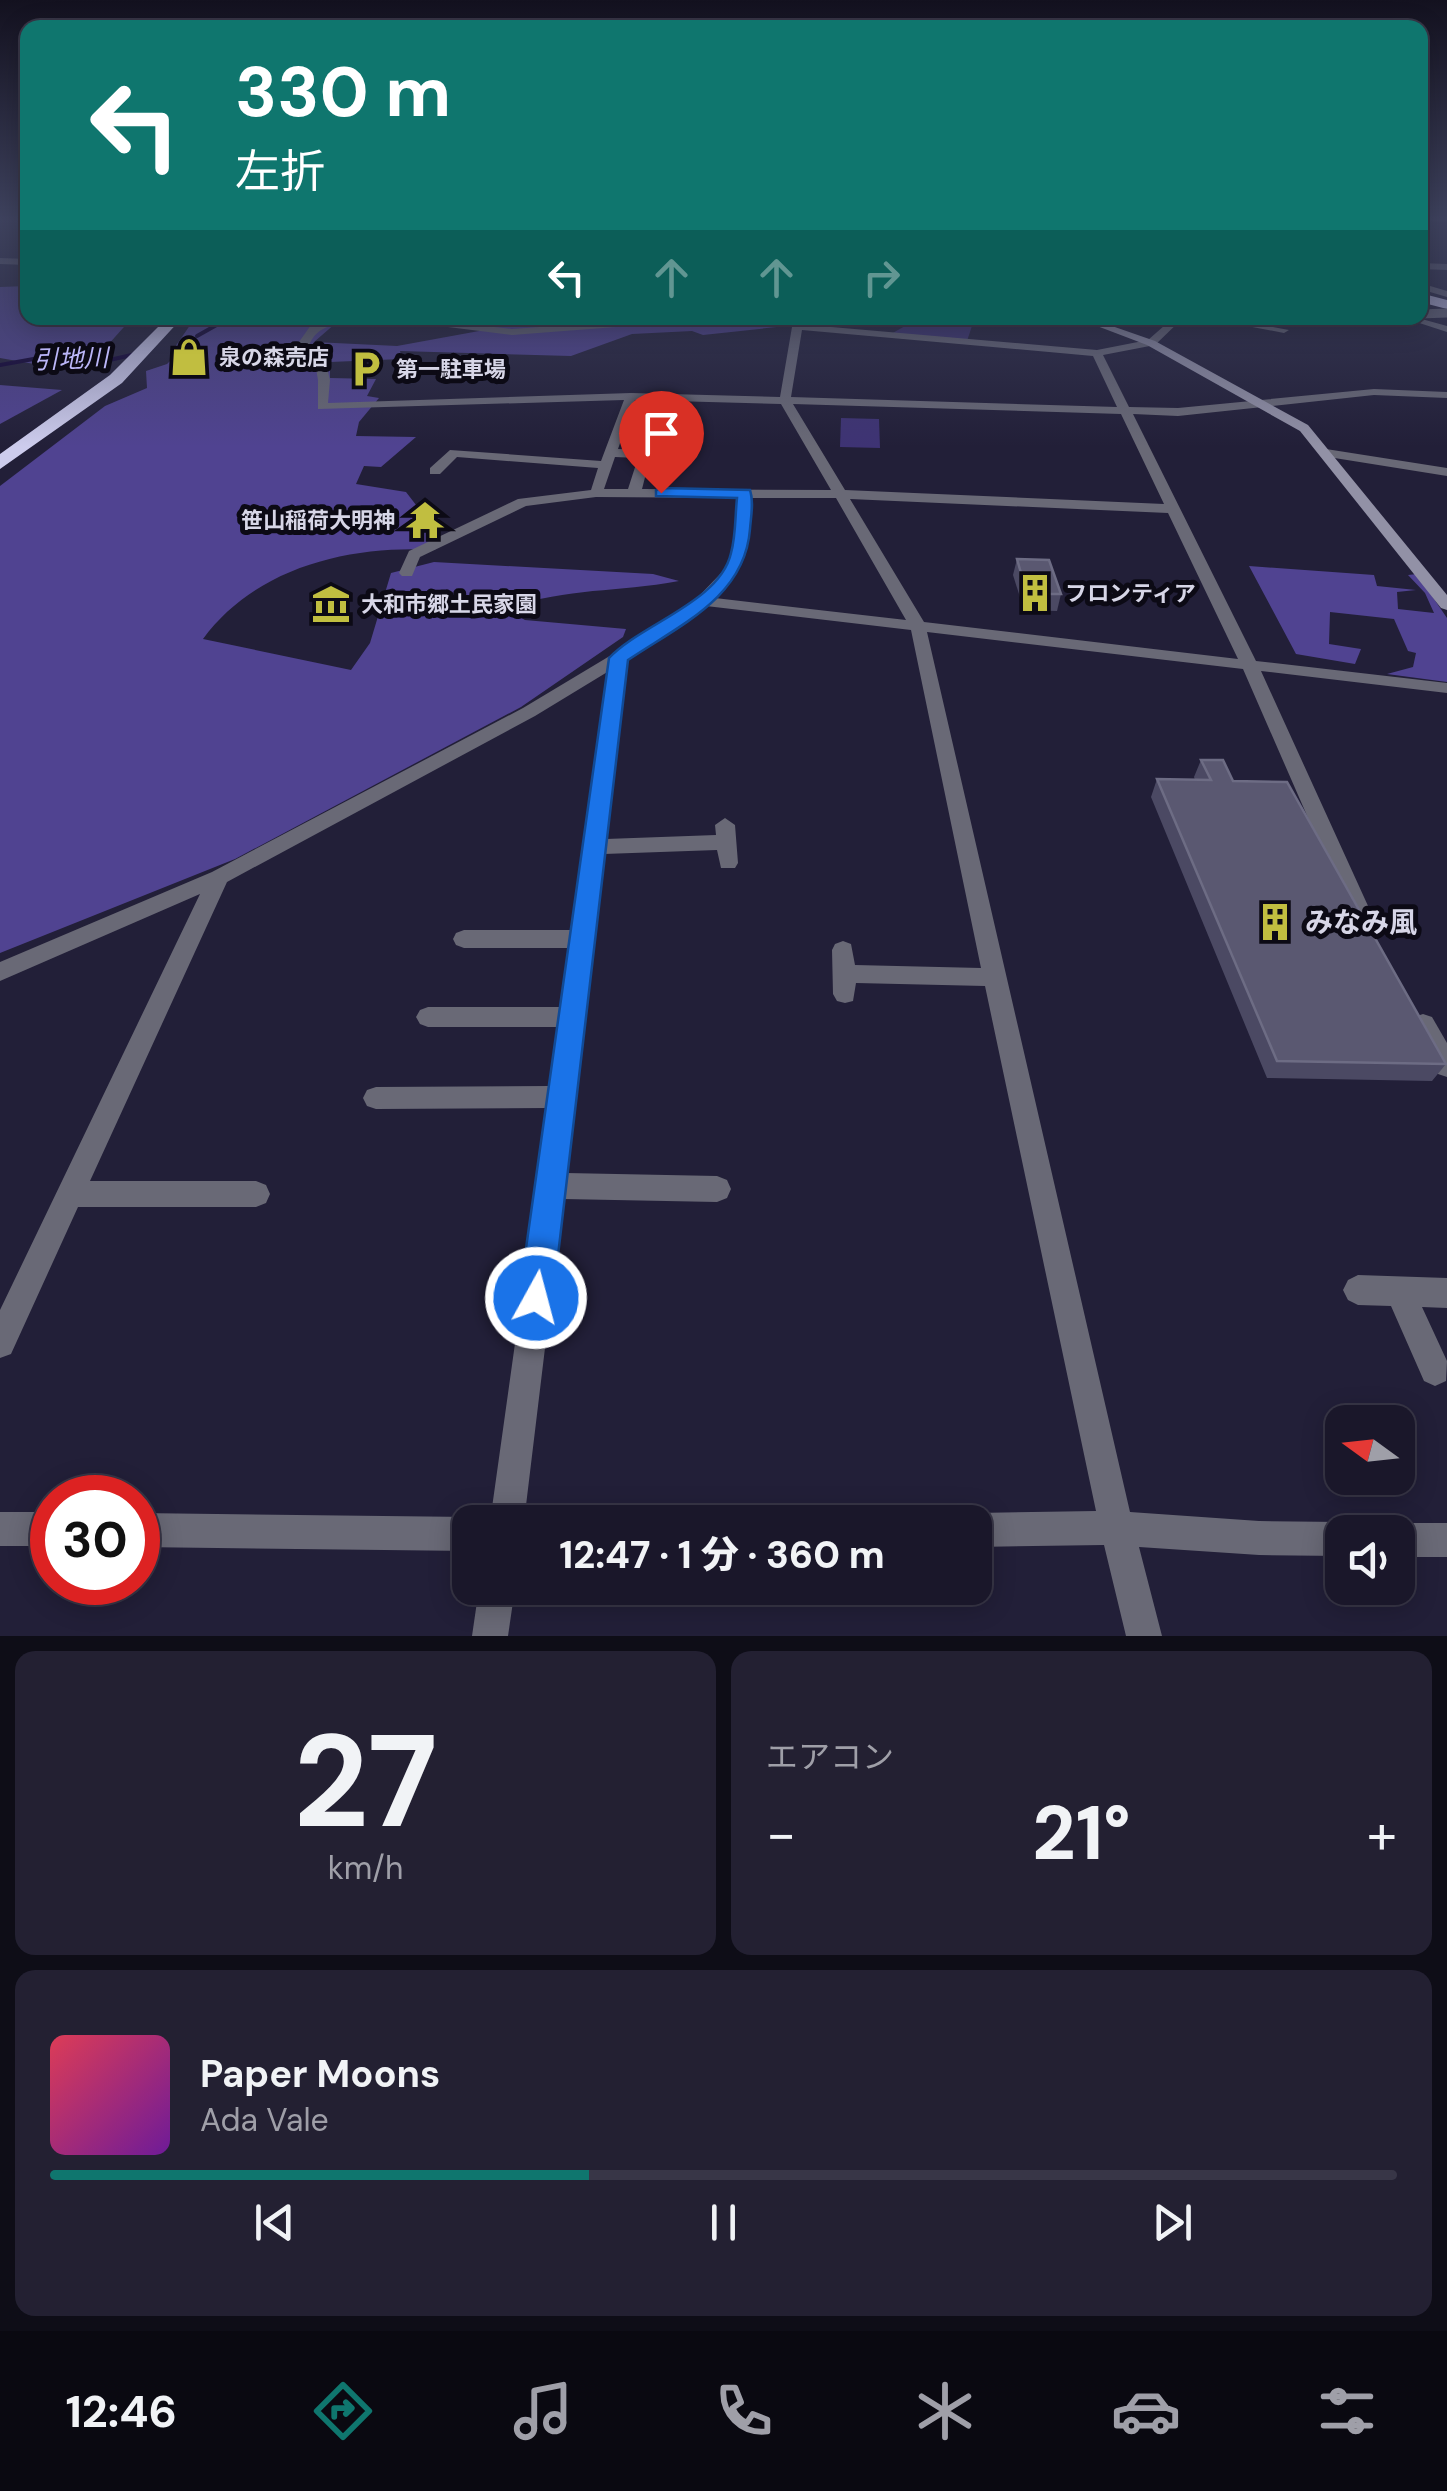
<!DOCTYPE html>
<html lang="ja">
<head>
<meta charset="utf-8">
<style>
	:root { --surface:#1a172a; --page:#232032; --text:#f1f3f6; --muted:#9f9fa8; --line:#383647; --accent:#0f766e }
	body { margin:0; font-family:"DM Sans","Noto Sans JP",sans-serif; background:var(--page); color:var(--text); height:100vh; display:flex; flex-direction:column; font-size:38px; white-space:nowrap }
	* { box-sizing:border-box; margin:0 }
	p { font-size:32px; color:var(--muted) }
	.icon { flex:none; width:55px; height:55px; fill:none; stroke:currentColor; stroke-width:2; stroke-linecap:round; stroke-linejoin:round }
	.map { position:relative; height:1636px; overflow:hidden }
	.panel { display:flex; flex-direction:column; gap:15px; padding:15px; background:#0e0d17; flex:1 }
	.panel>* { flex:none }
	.banner { position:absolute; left:20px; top:20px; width:1408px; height:305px; border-radius:20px; box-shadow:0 5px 25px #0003,0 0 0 2px var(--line); background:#0f766e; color:#fff; overflow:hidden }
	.needle { width:65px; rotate:285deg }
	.fabs { position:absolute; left:1325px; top:1405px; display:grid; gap:20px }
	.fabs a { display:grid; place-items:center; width:90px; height:90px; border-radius:20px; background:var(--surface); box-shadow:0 5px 25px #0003,0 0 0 2px var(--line); font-size:50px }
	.speed { position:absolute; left:30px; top:1475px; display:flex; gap:20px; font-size:50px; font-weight:700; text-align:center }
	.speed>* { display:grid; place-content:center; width:130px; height:130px; border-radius:50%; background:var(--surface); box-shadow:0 5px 25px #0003,0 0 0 2px var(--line); line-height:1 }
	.speed .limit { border:15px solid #d22; background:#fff; color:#111 }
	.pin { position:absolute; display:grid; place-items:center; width:85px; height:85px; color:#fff; margin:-102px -42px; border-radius:50% 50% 50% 0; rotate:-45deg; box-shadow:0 0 10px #0007 }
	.pin .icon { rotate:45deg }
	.me { position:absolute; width:110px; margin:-55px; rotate:7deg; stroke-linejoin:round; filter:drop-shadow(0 0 8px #0008) }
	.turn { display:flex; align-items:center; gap:35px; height:210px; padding:0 50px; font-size:45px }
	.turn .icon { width:130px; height:130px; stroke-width:2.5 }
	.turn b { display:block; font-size:70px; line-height:85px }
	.lanes { display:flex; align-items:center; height:95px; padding:0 50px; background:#0003; justify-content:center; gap:50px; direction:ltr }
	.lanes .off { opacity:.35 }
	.big { font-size:75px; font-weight:800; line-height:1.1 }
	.panel .widget { flex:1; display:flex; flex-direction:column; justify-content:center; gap:15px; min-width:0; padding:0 35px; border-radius:20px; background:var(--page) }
	.panel .dial { align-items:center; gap:0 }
	.dial b { font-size:130px; line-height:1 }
	.song { display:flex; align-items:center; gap:30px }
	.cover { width:120px; height:120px; border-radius:15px; background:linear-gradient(135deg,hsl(350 70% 55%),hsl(280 70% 35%)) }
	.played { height:10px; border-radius:5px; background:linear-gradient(90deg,var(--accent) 40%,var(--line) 40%) }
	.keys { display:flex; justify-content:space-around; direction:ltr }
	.heat { display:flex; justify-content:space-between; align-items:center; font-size:55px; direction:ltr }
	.panel .tiles { flex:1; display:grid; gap:15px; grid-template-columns:1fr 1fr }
	.widget:last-child { grid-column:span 2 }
	.trip { position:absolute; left:452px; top:1505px; width:540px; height:100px; border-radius:20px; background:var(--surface); box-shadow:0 5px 25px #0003,0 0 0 2px var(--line); font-weight:800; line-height:100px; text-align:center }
	.menu { display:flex; height:160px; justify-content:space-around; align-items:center; background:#0a0911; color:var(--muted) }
	.menu .icon { width:70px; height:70px }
	.menu .on { color:var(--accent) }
	.menu b { font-size:45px; color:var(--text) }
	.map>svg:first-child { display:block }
	.green { fill:#3e3374 }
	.forest { fill:#504391 }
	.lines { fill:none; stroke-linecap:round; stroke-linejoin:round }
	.stream { stroke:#0f0033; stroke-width:4 }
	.street { fill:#696976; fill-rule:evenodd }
	.secondary { fill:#9291a6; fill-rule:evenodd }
	.highway { fill:#cdcced; fill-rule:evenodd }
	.street-bridge { stroke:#696976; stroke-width:9 }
	.wall { fill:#4b4963 }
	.building { fill:#5a5871; stroke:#6d6c84; stroke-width:2.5 }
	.route { fill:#1a73e8; stroke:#114b97; stroke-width:2.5 }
	.labels { text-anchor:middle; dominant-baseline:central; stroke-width:10; stroke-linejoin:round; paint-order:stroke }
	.far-poi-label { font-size:22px; font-weight:bold; fill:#d7d6e7; stroke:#0c0a15; text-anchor:start }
	.far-water-label { font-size:25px; font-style:italic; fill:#bbb6f8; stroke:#0c0a15 }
	.poi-label { font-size:28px; font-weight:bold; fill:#d7d6e7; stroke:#0c0a15; text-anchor:start }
</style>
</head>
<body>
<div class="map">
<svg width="1447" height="1636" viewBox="0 0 1447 1636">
	<rect width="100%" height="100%" fill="#221f38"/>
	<g class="green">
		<path d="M 919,318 L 974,320 L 967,341 L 891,334 Z"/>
		<path d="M 841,418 L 879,419 L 880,448 L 840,447 Z"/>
	</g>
	<g class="forest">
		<path d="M 27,286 L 28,318 L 132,318 L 89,366 L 40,365 L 0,358 L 0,287 Z"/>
		<path d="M 195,318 L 322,318 L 336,323 L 314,342 L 397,346 L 490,329 L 493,322 L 522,318 L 810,318 L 786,326 L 703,335 L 692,331 L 632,334 L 571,356 L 400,351 L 402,359 L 330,362 L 330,378 L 376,379 L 367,396 L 379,398 L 359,422 L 356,436 L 416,437 L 381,467 L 364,466 L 356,484 L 406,492 L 440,536 L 435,550 C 350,545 256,567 203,639 L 351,670 L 370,643 L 391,573 L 434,562 L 653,574 L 679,581 C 615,593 568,587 505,609 L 525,620 L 626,629 L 623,637 L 521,707 L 235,859 L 0,953 L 0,486 L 105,406 L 147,388 L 146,371 L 167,364 L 182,349 L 175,347 Z"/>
		<path d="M 0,385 L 62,390 L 0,424 Z"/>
		<path d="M 1249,566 L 1374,575 L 1377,586 L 1416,590 L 1397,592 L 1398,609 L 1434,613 L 1425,593 L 1408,575 L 1417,574 L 1447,618 L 1447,682 L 1387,674 L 1413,667 L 1416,653 L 1408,651 L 1394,619 L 1330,612 L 1329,644 L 1361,649 L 1355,664 L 1296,654 Z"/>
	</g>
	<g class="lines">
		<g class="stream">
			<path d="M 197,336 L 229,318"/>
			<path d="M 0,365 L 50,356 L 69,363 L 92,364 L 136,354"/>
		</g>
		<g class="street">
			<path d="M 1420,218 L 1447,218 L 1447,222 L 1420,220 Z"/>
			<path d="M 0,258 L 28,259 L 28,265 L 0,264 Z"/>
			<path d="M 1420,263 L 1447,264 L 1447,270 L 1420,269 Z"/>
			<path d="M 1420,283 L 1447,291 L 1447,297 L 1420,289 Z"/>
			<path d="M 334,318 L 348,318 C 332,327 316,326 309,346 L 324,355 L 330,380 L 328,403 L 631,393 L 780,397 L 792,327 L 797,324 L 1097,350 L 1148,340 L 1173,318 L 1183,318 L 1155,345 L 1103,355 L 1129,407 L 1178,408 L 1374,389 L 1447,392 L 1447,398 L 1374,395 L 1178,416 L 1133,414 L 1256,661 L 1447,683 L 1447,693 L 1261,671 L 1379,930 L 1376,936 L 1360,936 L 1357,930 L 1243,669 L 927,632 L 1130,1512 L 1259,1521 L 1342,1522 L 1354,1527 L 1357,1532 L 1342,1532 L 1342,1556 L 1259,1555 L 1139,1547 L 1162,1636 L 1126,1636 L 1104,1545 L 975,1547 L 975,1522 L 961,1522 L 963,1518 L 975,1513 L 1096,1511 L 985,986 L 856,983 L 853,1001 L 845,1003 L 837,1001 L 833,994 L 832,950 L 835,944 L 843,941 L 851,944 L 855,965 L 981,968 L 911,630 L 706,606 L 627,660 L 606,839 L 716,835 L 715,825 L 725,818 L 735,825 L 738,863 L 735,868 L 721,868 L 717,850 L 604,854 L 566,1173 L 717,1176 L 727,1180 L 731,1189 L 727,1198 L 717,1202 L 563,1199 L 524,1522 L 490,1522 L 548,1108 L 376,1109 L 367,1106 L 363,1098 L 367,1090 L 376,1087 L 551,1086 L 559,1027 L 428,1027 L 420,1024 L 416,1017 L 420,1010 L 428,1007 L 562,1007 L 570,948 L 464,948 L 456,945 L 453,939 L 456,933 L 464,930 L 573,930 L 609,671 L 535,716 L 227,882 L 90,1181 L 256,1181 L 266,1185 L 270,1194 L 266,1203 L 256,1207 L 78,1207 L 11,1354 L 0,1358 L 0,1310 L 200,894 L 0,981 L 0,962 L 212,872 L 523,708 L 613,654 L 697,598 L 726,568 L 733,553 L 738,498 L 596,497 L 526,506 L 420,557 L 412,576 L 402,576 L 399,573 L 409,551 L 518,499 L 591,490 L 598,468 L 457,457 L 440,474 L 430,474 L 430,468 L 450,450 L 601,461 L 624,400 L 318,409 L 318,380 L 314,357 L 300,349 L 299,342 L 311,325 ZM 802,330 L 1093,356 L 1117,407 L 791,397 ZM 635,400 L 781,404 L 831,490 L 642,489 L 650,458 L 675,459 L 681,455 L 675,451 L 618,449 ZM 793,404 L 1121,414 L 1164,504 L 845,490 ZM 615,457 L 638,458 L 628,489 L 604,489 ZM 751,498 L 836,498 L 906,620 L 715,598 C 753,558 748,550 751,498 ZM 850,499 L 1168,513 L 1238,659 L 924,622 Z"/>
			<path d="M 453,318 L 463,318 L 459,323 L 512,329 L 662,318 L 699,318 L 694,321 L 512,335 L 448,327 Z"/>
			<path d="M 1205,318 L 1225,318 L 1289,330 L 1284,333 Z"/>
			<path d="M 1404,318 L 1418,318 L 1447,326 L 1447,332 Z"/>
			<path d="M 1326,449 L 1447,468 L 1447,476 L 1322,456 L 1320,453 Z"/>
			<path d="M 1423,1014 L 1432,1017 L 1447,1043 L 1447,1077 L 1438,1074 L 1411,1024 L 1414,1017 Z"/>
			<path d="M 1358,1275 L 1447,1278 L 1447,1308 L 1422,1307 L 1447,1361 L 1446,1381 L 1435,1386 L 1424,1381 L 1391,1306 L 1358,1305 L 1348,1300 L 1343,1290 L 1348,1280 Z"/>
			<rect x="0" y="1512" width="52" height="34"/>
			<path d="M 138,1513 L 470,1517 L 482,1522 L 470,1522 L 470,1551 L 138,1547 Z"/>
			<path d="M 1398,1523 L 1447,1523 L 1447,1557 L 1398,1557 L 1398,1532 L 1384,1532 L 1386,1528 Z"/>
			<path d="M 479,1588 L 515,1588 L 508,1636 L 472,1636 Z"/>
		</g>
		<path class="secondary" d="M 1076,318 L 1089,318 L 1155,341 L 1308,425 L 1447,595 L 1447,610 L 1441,608 L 1300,431 L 1147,345 Z"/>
		<g class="highway">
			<path d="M 1420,293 L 1447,300 L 1447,309 L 1420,302 Z"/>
			<path d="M 167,318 L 182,318 L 122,383 L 0,469 L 0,454 L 110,375 Z"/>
		</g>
		<path class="street-bridge" d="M 1420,314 L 1447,313"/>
	</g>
	<g class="wall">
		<path d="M 1017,559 L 1061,594 L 1057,611 L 1024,610 L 1013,575 Z"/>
		<path d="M 1201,760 L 1233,781 L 1446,1064 L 1432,1081 L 1267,1078 L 1151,797 L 1157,779 L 1195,780 L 1194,777 Z"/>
	</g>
	<g class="building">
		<path d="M 1017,559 L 1049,560 L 1061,594 L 1027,594 Z"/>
		<path d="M 1201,760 L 1223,760 L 1233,781 L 1287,782 L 1446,1064 L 1277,1061 L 1157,779 L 1211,780 Z"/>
	</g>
	<linearGradient id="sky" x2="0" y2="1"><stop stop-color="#13111f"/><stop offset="0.49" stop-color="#3e425e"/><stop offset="1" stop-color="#3e425e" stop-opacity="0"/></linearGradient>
	<rect width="1447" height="447" fill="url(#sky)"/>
	<path class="route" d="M 661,488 L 750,490 C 754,502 751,516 750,529 C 745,597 680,625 628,660 L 553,1298 L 548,1310 L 536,1315 L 524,1310 L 519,1298 L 609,658 C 641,624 720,602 731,553 C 736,535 735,516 737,498 L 656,496 L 656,490 Z"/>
	<defs>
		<g id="shop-bare" transform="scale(3)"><path d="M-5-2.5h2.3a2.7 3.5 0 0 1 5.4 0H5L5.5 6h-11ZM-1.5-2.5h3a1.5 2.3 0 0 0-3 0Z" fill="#c1be40" stroke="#0c0a15" stroke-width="2.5" paint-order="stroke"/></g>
		<g id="parking-bare" transform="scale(3)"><path d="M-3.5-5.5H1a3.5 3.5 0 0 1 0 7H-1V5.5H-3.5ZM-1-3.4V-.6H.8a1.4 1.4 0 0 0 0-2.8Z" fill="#c1be40" stroke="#0c0a15" stroke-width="2.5" paint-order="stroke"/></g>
		<g id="temple-bare" transform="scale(3)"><path d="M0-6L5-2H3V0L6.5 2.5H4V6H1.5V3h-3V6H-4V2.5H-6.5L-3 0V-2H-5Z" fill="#c1be40" stroke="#0c0a15" stroke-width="2.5" paint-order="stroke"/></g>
		<g id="building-bare" transform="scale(3)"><path d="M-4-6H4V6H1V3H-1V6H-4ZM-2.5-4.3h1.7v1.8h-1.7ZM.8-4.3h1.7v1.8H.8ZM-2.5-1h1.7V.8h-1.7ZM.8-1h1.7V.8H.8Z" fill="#c1be40" stroke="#0c0a15" stroke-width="2.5" paint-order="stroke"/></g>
		<g id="museum-bare" transform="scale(3)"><path d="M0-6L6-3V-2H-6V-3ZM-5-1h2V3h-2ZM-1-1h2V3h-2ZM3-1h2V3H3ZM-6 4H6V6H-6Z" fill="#c1be40" stroke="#0c0a15" stroke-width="2.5" paint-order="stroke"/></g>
	</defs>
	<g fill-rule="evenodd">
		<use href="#shop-bare" x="189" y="357"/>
		<use href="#parking-bare" x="366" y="369"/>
		<use href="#temple-bare" x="425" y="520"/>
		<use href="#building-bare" x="1035" y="593"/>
		<use href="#museum-bare" x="331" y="604"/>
		<use href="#building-bare" x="1275" y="922"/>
	</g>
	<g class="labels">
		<g class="far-poi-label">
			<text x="219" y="357">泉の森売店</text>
			<text x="396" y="369">第一駐車場</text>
			<text x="395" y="520" text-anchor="end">笹山稲荷大明神</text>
			<text x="1065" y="593">フロンティア</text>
			<text x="361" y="604">大和市郷土民家園</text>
		</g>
		<g class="far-water-label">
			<text transform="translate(71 359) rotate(-2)">引地川</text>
		</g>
		<g class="poi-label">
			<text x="1305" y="922">みなみ風</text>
		</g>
	</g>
</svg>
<div class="fabs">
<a><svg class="needle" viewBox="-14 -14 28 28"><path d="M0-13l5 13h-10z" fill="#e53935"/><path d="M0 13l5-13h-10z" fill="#9f9fa8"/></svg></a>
<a><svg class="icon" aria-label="sound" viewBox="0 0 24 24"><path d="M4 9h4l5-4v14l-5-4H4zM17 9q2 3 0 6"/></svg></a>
</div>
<div class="speed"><div class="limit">30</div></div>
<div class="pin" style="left:661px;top:493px;background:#d93025"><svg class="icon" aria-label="arrive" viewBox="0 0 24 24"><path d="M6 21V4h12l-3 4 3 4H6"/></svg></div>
<svg class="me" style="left:536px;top:1298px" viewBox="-20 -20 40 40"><circle r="17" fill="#1a73e8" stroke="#fff" stroke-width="3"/><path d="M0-11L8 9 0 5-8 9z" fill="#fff"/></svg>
<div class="trip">12:47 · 1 分 · 360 m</div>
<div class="banner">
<div class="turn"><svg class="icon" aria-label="left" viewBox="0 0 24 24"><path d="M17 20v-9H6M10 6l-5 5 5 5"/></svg><div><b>330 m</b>左折</div></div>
<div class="lanes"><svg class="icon" aria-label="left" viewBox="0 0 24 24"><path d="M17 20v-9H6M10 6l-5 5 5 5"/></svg><svg class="icon off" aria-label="ahead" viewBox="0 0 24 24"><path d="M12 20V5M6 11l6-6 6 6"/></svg><svg class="icon off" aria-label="ahead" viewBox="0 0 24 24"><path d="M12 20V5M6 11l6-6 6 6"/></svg><svg class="icon off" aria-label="right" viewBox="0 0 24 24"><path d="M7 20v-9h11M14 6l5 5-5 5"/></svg></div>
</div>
</div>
<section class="panel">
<div class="tiles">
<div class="widget dial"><b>27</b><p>km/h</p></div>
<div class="widget"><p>エアコン</p>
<div class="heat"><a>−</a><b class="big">21°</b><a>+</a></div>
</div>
<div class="widget">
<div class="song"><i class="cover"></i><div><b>Paper Moons</b><p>Ada Vale</p></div></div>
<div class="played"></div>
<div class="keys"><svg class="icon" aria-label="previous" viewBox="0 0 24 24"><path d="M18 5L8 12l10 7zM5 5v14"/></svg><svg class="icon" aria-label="pause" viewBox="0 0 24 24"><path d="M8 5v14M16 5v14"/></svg><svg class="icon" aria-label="next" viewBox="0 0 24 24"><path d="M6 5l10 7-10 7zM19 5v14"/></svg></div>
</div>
</div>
</section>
<nav class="menu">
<b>12:46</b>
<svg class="icon on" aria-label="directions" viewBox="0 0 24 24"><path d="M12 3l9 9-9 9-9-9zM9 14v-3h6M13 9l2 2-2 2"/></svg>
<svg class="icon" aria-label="music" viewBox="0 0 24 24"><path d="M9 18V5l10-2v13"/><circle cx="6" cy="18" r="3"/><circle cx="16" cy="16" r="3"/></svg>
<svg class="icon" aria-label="phone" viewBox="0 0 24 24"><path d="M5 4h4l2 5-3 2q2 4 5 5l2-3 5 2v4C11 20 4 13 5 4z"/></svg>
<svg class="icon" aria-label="climate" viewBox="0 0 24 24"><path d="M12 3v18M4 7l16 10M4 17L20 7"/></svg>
<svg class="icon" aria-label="car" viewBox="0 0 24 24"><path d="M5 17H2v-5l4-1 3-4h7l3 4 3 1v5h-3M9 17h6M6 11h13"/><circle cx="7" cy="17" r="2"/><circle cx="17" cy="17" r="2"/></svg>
<svg class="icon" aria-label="filters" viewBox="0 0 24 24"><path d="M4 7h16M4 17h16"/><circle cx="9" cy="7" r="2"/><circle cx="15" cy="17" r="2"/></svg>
</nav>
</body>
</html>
